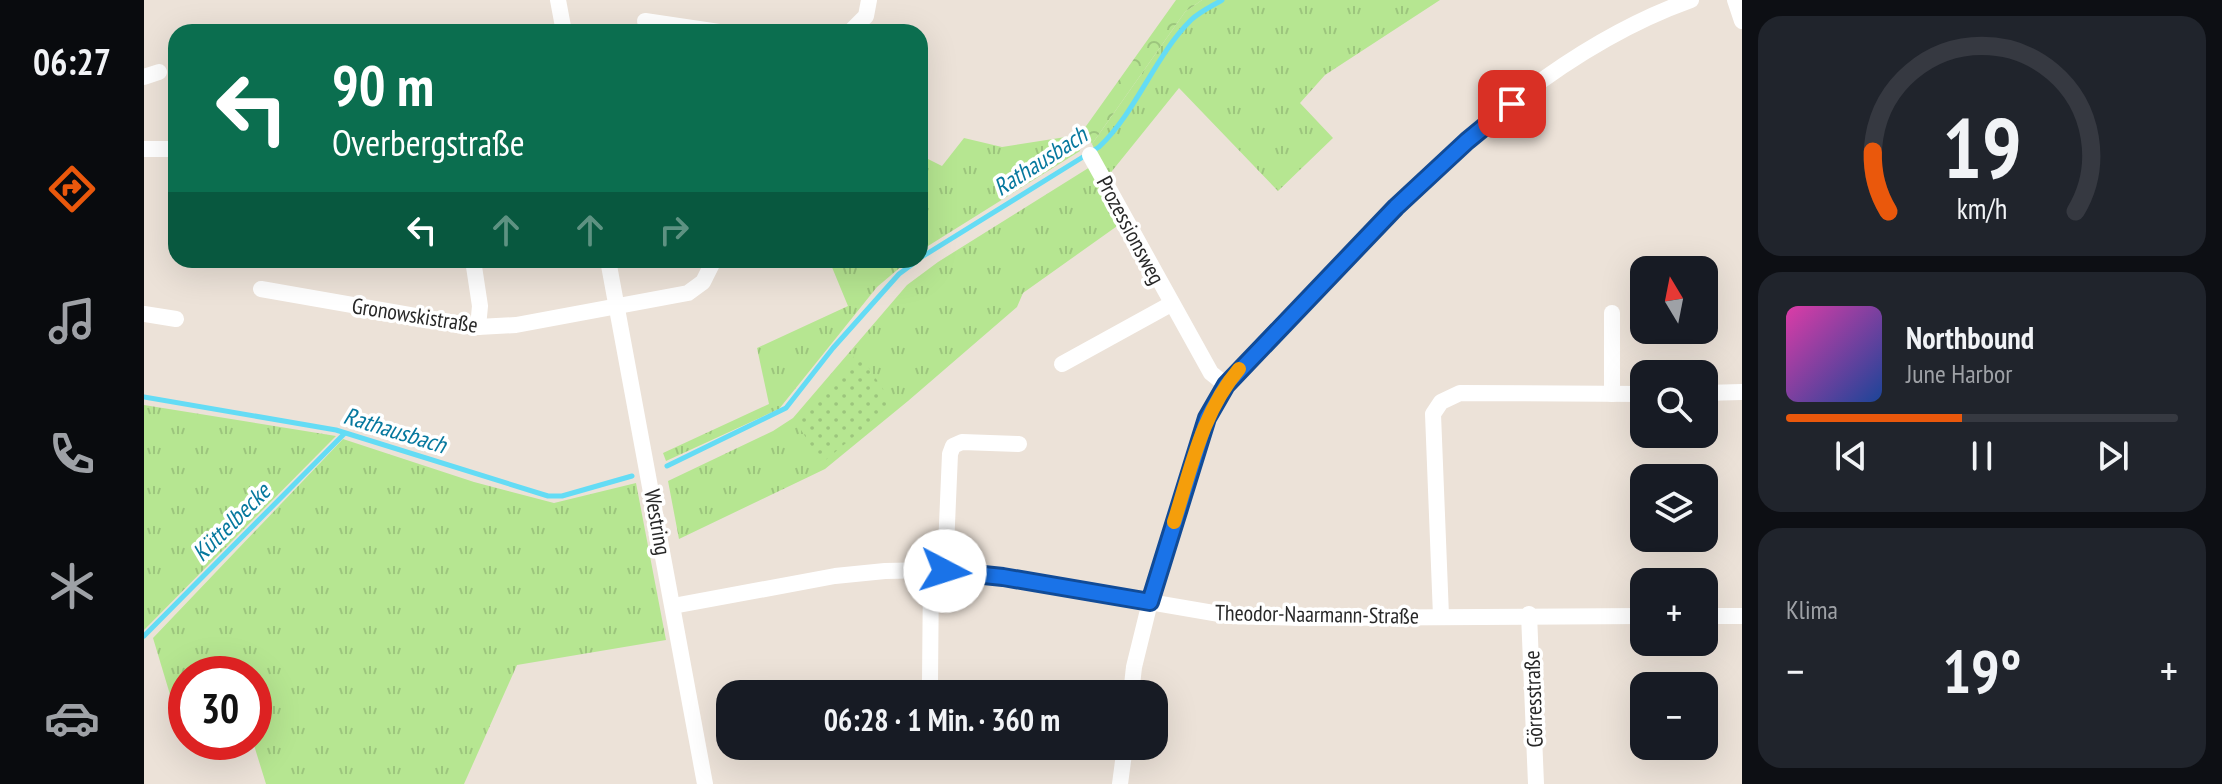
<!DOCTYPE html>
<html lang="de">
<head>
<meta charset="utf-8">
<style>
	:root { --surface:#171b24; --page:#20242c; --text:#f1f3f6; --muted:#9ea1a6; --line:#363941; --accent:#ea580c }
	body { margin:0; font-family:"PT Sans Narrow",sans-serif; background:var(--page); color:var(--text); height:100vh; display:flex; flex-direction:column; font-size:30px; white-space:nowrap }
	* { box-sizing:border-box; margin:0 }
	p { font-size:26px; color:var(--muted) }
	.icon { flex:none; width:44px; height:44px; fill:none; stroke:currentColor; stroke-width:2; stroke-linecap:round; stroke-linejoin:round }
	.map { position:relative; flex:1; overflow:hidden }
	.drawer { display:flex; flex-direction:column; gap:16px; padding:16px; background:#0d0f14; width:480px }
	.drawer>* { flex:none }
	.guide { position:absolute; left:24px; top:24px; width:760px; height:244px; border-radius:24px; box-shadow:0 8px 32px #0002; background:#0b6e4f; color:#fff; overflow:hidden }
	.needle { width:52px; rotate:350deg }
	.fabs { position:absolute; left:1486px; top:256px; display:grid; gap:16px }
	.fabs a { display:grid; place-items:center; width:88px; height:88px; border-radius:16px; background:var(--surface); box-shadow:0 8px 32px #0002; font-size:40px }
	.speed { position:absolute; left:24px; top:656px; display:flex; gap:16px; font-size:40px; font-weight:700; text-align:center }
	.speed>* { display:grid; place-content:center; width:104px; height:104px; border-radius:50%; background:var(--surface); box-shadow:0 8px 32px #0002; line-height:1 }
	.speed .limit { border:12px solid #d22; background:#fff; color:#111 }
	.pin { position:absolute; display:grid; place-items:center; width:68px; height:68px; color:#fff; margin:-34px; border-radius:16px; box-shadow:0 4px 12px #0006 }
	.me { position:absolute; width:88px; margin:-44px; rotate:95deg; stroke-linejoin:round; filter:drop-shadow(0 0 6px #0008) }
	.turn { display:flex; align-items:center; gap:28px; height:168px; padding:0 32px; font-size:36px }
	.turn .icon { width:104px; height:104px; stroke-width:2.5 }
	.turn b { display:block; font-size:56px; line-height:68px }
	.lanes { display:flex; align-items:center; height:76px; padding:0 32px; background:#0003; justify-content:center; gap:40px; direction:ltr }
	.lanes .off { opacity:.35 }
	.big { font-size:60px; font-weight:600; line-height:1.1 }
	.drawer .tile { flex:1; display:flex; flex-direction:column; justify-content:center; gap:12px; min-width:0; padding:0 28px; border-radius:24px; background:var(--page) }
	.drawer .dial { align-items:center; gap:0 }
	.dial svg { height:208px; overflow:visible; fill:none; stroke:var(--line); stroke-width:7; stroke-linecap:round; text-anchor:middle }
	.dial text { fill:var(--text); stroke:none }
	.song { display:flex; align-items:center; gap:24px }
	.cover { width:96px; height:96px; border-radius:12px; background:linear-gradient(135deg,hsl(320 70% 55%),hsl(220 70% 35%)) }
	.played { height:8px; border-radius:4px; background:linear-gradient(90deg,var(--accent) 45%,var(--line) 45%) }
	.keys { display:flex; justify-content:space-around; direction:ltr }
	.heat { display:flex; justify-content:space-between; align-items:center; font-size:44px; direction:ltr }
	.trip { position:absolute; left:572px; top:680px; width:452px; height:80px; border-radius:24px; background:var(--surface); box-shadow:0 8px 32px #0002; font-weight:600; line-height:80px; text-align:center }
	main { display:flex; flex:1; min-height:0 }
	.tabs { display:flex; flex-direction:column; width:144px; justify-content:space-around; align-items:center; background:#090b0e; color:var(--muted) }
	.tabs .icon { width:56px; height:56px }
	.tabs .on { color:var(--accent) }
	.tabs b { font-size:36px; color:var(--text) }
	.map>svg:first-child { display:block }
	.grass { fill:url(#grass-tufts) }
	.forest { fill:url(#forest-crowns) }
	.park { fill:url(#park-dots) }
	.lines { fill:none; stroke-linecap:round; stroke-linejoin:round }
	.stream { stroke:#64dcf5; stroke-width:5 }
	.minor { stroke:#fff; stroke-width:16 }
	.route-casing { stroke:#114b97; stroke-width:20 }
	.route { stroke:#1a73e8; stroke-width:14 }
	.slow { stroke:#f59e0b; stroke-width:14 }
	.labels { text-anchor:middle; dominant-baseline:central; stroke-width:7; stroke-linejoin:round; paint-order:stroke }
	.street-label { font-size:22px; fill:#282828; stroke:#fff }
	.water-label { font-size:24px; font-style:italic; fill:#06789e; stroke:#fff }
</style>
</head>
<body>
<main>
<nav class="tabs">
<b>06:27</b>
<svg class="icon on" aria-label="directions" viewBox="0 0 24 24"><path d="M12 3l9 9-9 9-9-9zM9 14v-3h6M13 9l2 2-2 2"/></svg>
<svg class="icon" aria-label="music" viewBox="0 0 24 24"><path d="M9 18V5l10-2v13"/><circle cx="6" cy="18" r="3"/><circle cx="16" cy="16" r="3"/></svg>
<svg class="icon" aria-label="phone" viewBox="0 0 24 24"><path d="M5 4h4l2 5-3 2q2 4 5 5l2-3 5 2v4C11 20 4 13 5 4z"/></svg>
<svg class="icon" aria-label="climate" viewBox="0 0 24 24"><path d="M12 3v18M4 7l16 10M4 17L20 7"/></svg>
<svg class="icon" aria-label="car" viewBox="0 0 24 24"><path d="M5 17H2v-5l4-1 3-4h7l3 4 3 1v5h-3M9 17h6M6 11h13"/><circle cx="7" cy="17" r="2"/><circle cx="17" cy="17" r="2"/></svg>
</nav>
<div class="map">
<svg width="1598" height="784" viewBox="0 0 1598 784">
	<defs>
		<pattern id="grass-tufts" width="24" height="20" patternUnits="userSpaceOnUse" patternTransform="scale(2)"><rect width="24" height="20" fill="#b6e691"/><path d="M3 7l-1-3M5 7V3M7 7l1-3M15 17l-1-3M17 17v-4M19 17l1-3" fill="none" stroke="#9cc57d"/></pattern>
		<pattern id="forest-crowns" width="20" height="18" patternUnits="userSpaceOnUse" patternTransform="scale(2)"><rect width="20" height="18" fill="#b6e691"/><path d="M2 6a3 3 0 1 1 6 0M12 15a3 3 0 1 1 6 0" fill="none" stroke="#9cc57d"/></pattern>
		<pattern id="park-dots" width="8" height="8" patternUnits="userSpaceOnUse" patternTransform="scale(2)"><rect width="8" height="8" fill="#b6e691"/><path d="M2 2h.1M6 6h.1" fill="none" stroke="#9cc57d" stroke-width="1.8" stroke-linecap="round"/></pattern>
	</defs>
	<rect width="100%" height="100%" fill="#ece2d8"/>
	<g class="grass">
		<path d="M 1058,0 L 1296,0 L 1181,75 L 1156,103 L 1189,138 L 1134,191 L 1035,88 L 964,176 L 948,144 L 1041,12 Z"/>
		<path d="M 928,136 L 936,151 L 776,251 L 776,155 L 798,166 L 820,138 L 858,147 Z"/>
		<path d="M 946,167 L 976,224 L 879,293 L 873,307 L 764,401 L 681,469 L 535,539 L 524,481 L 629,431 L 649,418 L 763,285 L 794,262 Z"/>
		<path d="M 685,260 L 765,260 L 733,287 L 635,409 L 522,461 L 519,453 L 625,404 L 613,348 L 704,306 Z"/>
		<path d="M 0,405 L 192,436 L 0,630 Z"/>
		<path d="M 199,439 L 330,482 L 410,503 L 492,483 L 522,640 L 373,665 L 320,784 L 122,784 L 109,742 L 110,674 L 42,674 L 40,741 L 9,638 Z"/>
	</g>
	<path class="forest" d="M 1032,0 L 1058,0 L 1041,12 L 948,144 L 940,129 Z"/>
	<path class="park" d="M 714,352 L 749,404 L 678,463 L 652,422 Z"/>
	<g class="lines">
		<g class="stream">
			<path d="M 776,258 L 955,147 C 993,111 1010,57 1047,20 C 1055,12 1068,6 1078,0"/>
			<path d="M 0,397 L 192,430 L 404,496 L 418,496 L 488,476"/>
			<path d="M 523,466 L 642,408 L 689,348 L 755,274 L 774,260"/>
			<path d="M 0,636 L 200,434"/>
		</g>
		<g class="minor">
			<path d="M 414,0 L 420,32"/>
			<path d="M 1591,0 L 1598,21"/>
			<path d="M 501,21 L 575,32"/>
			<path d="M 706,32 L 722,16 L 725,0"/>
			<path d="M 0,77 L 15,72"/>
			<path d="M 0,149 L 32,149"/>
			<path d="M 946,155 L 1067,373 L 1082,385"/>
			<path d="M 329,260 L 336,306 L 334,327"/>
			<path d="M 464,260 L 561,784"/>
			<path d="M 117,289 L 334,327 L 372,325 L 544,293 L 559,282 L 570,260"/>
			<path d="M 0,314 L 32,319"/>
			<path d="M 918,364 L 1027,304"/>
			<path d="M 1560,393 L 1598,392"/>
			<path d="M 1468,394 L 1468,313"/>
			<path d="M 801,571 L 806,454 L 809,446 L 818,442 L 875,444"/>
			<path d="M 529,606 L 691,576 L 741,571 L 787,570 L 859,577 L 1087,616 L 1158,618 L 1500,616"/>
			<path d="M 1385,614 L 1392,784"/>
			<path d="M 1297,616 L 1289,414 L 1297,402 L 1316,393 L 1500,394"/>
			<path d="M 1560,616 L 1598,616"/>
			<path d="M 786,682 L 787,570"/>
			<path d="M 987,694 L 990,667 L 1006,602 L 1063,418 L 1082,385 C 1115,344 1154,308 1190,270 C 1293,164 1404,51 1547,0"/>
			<path d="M 976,784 L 981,746"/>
		</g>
	</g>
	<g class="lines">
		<g class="route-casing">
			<path id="route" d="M 801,571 L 859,577 L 1006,602 L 1063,418 L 1082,385 L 1252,207 L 1323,141 L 1368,104"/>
		</g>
		<use href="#route" class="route"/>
		<path class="slow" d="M 1030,522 C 1047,469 1058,412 1095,369"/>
	</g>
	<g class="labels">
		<g class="street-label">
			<text transform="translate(987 230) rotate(62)">Prozessionsweg</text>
			<text transform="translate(271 315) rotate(9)">Gronowskistraße</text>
			<text transform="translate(514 522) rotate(80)">Westring</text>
			<text transform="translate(1173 614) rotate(1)">Theodor-Naarmann-Straße</text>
			<text transform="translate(1389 699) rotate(-92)">Görresstraße</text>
		</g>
		<g class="water-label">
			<text transform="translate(896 161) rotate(-33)">Rathausbach</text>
			<text transform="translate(251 430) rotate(17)">Rathausbach</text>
			<text transform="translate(87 522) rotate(-45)">Küttelbecke</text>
		</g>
	</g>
</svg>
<div class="fabs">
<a><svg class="needle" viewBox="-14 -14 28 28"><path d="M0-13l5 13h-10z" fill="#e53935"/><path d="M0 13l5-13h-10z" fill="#9ea1a6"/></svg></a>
<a><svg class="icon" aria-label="search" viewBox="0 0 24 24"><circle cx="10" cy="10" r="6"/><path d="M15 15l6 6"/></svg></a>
<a><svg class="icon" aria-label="layers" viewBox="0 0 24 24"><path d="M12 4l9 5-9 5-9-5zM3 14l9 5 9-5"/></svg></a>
<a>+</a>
<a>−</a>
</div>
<div class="speed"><div class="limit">30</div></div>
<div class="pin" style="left:1368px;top:104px;background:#d93025"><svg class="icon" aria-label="arrive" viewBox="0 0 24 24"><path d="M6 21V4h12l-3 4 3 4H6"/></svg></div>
<svg class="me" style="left:801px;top:571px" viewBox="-20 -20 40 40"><circle r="19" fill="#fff"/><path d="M0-13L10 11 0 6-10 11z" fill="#1a73e8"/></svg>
<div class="trip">06:28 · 1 Min. · 360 m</div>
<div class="guide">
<div class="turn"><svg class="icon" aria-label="left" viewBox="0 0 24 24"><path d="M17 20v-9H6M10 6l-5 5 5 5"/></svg><div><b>90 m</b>Overbergstraße</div></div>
<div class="lanes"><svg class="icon" aria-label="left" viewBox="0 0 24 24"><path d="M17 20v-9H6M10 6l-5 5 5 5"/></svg><svg class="icon off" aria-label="ahead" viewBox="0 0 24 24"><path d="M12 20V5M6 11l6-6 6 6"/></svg><svg class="icon off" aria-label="ahead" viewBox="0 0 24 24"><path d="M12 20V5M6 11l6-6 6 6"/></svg><svg class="icon off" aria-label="right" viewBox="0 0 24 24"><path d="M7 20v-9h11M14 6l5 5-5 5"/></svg></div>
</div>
</div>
<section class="drawer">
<div class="tile dial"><svg viewBox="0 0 100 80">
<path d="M14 69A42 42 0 1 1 86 69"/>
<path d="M14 69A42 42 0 0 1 8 46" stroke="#ea580c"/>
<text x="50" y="56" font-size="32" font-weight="700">19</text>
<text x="50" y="72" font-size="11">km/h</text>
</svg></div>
<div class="tile">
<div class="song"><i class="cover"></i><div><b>Northbound</b><p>June Harbor</p></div></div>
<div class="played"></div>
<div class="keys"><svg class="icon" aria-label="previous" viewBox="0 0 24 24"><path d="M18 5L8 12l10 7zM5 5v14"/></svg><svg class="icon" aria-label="pause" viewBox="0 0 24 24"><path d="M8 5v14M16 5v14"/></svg><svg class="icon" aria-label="next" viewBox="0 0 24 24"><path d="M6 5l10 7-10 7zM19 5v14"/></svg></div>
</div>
<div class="tile"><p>Klima</p>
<div class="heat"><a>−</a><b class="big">19°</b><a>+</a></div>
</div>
</section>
</main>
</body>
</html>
